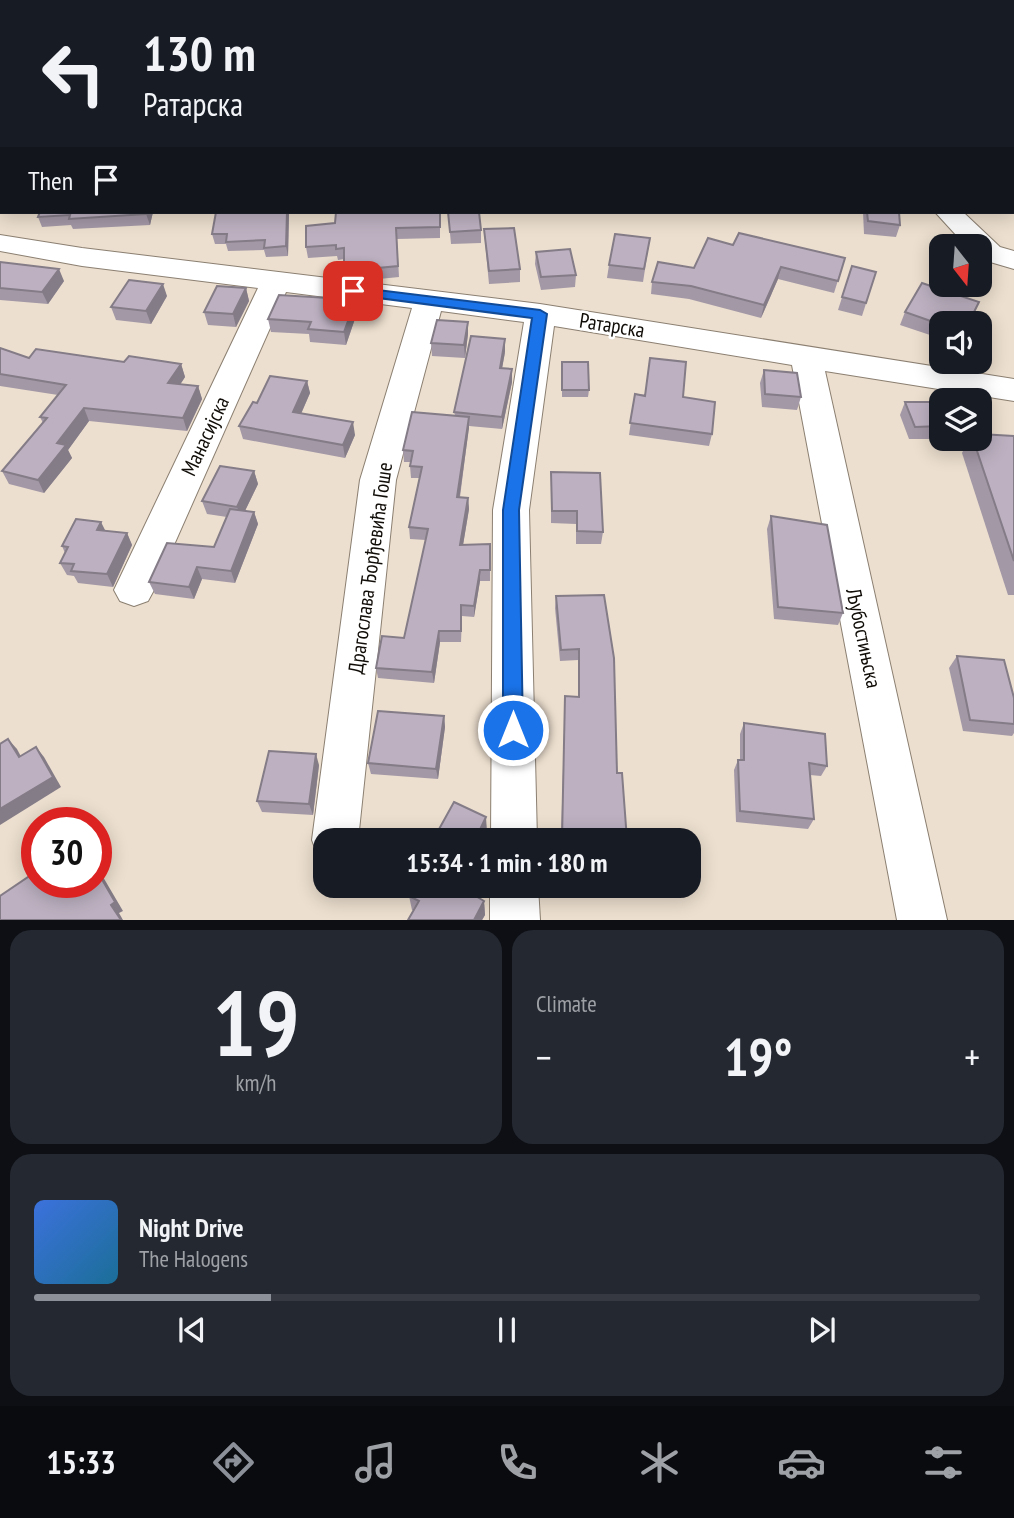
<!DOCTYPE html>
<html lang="en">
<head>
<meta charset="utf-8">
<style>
	:root { --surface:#171b24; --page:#242831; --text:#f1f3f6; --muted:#9ea1a6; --line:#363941; --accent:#8c9099 }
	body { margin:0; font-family:"PT Sans Narrow",sans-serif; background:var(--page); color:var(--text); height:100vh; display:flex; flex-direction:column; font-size:26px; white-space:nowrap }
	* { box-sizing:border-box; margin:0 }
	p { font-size:23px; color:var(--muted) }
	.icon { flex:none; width:38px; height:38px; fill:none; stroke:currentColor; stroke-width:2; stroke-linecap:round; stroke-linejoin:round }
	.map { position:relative; height:920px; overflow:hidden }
	.panel { display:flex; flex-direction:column; gap:10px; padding:10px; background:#0d0f14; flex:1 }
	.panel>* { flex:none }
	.banner { position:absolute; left:0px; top:0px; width:1015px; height:214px; box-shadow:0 4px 18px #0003; background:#171b24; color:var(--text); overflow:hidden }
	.needle { width:46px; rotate:163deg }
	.controls { position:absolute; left:929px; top:234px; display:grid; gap:14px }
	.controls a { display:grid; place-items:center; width:63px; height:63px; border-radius:14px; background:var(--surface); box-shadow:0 4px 18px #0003; font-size:35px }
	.speed { position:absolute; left:21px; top:807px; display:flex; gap:14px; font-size:35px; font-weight:700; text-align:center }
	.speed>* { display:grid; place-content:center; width:91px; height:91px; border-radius:50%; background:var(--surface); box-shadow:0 4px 18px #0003; line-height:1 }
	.speed .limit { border:10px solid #d22; background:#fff; color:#111 }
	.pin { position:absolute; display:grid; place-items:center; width:60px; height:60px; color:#fff; margin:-30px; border-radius:14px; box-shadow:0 4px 10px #0006 }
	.me { position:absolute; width:77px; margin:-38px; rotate:0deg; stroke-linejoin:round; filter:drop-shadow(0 0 5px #0008) }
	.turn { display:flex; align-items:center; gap:24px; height:147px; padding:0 28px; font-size:32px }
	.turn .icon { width:91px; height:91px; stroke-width:2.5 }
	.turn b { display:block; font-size:49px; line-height:60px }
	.then { display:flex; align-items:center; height:66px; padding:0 28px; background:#0003; gap:14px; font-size:26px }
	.big { font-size:52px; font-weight:600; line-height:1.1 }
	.panel .widget { flex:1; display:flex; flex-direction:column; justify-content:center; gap:10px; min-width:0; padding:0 24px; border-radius:21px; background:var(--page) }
	.panel .dial { align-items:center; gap:0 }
	.dial b { font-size:91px; line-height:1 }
	.song { display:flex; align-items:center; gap:21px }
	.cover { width:84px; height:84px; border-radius:10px; background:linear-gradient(135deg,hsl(220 70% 55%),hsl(200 70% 35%)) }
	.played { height:7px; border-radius:4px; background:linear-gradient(90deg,var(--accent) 25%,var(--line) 25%) }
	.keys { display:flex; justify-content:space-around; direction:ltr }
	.heat { display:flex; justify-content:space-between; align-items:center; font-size:38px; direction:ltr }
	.panel .tiles { flex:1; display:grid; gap:10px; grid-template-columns:1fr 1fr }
	.widget:last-child { grid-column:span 2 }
	.trip { position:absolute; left:313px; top:828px; width:388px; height:70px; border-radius:21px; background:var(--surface); box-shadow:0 4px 18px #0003; font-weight:600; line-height:70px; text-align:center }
	.menu { display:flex; height:112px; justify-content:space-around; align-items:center; background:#090b0e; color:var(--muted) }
	.menu .icon { width:49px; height:49px }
	.menu .selected { color:var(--accent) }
	.menu b { font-size:32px; color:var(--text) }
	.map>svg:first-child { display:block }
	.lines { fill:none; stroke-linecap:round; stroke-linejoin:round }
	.minor-casing { stroke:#8b7f71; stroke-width:2 }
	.minor { fill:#fff; fill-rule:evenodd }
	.wall { fill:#a398a6 }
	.shaded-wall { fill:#847c87 }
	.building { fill:#bdb1c1; stroke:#847c87; stroke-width:2 }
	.route { fill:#1a73e8; stroke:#114b97; stroke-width:2 }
	.labels { text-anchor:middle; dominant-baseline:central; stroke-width:5; stroke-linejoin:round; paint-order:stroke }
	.street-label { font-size:21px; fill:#100c07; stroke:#fff }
</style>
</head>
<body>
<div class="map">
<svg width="1014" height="920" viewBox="0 0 1014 920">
	<rect width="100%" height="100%" fill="#ecdfcf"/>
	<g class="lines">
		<g class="minor-casing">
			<g id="minor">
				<path d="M 253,0 L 273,0 L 274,2 L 254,2 Z"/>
				<path d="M 429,0 L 450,0 L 451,2 L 430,2 Z"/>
				<path d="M 938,0 L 964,0 L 937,2 Z"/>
				<path d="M 0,136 L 2,136 L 0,152 Z"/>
				<path d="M 935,212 L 963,212 L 1000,247 L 1014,251 L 1014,269 L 980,259 L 980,247 L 967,247 Z"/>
				<path d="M 0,235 L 82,248 L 540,304 L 1014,379 L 1014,401 L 825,371 L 947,920 L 897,920 L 792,365 L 554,326 L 529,510 L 537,840 L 491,840 L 493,510 L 524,322 L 441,311 L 396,480 L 358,840 L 326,840 L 326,859 L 318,856 L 312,840 L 360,480 L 412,308 L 286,292 L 154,590 L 148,601 L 134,606 L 120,601 L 114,590 L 258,288 L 82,266 L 0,251 Z"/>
				<path d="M 490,886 L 538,886 L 540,920 L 490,920 Z"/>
			</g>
		</g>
		<use href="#minor" class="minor"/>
	</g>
	<g class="wall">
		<path d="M 40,212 L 153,212 L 150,225 L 73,229 L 71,225 L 42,227 L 38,217 Z"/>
		<path d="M 289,212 L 288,256 L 266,257 L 264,250 L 228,251 L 226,244 L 215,244 L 212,234 Z"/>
		<path d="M 440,212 L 440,238 L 397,239 L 399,277 L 369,280 L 346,278 L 344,259 L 338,260 L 337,256 L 308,258 L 306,247 L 335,223 Z"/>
		<path d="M 448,212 L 481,230 L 481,243 L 451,244 Z"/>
		<path d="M 863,212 L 899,212 L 900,225 L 896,237 L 864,234 Z"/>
		<path d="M 484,229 L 520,269 L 520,282 L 489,284 L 485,242 Z"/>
		<path d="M 650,238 L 643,282 L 607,278 L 609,265 Z"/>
		<path d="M 733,245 L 845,258 L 834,293 L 778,279 L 761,318 L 689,299 L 651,294 L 652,282 L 694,268 Z"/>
		<path d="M 536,252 L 576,275 L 575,287 L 541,290 L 535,264 Z"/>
		<path d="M 0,262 L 64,281 L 48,304 L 0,300 Z"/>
		<path d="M 852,266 L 876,272 L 862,316 L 838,310 Z"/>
		<path d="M 246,288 L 249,301 L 236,327 L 208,325 L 204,312 Z"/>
		<path d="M 359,291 L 360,304 L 346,345 L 310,342 L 309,334 L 271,332 L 268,319 L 344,299 Z"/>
		<path d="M 167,296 L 151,324 L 116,320 L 111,307 Z"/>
		<path d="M 979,302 L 969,324 L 942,324 L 942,339 L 900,325 L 905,312 Z"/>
		<path d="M 468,334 L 465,358 L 432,356 L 431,343 Z"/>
		<path d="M 0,348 L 29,358 L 124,362 L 181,364 L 185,377 L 180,384 L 198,386 L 202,399 L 187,431 L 89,421 L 68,450 L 72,458 L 44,493 L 9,484 L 2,471 L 43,423 L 40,417 L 58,395 L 0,386 Z"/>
		<path d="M 505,352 L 502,368 L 512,369 L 512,382 L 502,429 L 469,426 L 460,497 L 468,498 L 469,509 L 463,545 L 490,544 L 490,581 L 480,581 L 474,617 L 462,616 L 461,642 L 440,642 L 434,683 L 378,678 L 376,668 L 404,638 L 426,540 L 410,539 L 409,527 L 420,478 L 411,478 L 410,466 L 410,462 L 404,462 L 403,450 L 455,415 L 454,412 Z"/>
		<path d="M 562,368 L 589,390 L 588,397 L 562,397 Z"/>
		<path d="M 764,370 L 801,397 L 797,410 L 762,407 L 760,383 Z"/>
		<path d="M 307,381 L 310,393 L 301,414 L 355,435 L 345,458 L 243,439 L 239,426 L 257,403 Z"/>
		<path d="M 635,394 L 683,397 L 712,434 L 709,446 L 629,435 Z"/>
		<path d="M 905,402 L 942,402 L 942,439 L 909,439 L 900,415 Z"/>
		<path d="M 1014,436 L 1014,595 L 1008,595 L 962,453 L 969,439 Z"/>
		<path d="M 254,471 L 258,484 L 245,511 L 254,512 L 258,524 L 235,583 L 202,579 L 194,599 L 155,594 L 149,582 L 214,547 L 227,517 L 207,514 L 202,501 Z"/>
		<path d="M 551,472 L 603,532 L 601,544 L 576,544 L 576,524 L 551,523 Z"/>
		<path d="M 771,516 L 843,613 L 838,625 L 774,619 L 767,529 Z"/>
		<path d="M 105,531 L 127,533 L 132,545 L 113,587 L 78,583 L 74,576 L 67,575 L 60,563 L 65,553 L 62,546 Z"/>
		<path d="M 604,595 L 617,773 L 627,840 L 561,840 L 565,696 L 578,697 L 578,660 L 560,661 L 555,608 L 556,596 Z"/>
		<path d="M 957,656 L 1014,698 L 1014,733 L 1012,736 L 963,731 L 949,668 Z"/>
		<path d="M 444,716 L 445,727 L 438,779 L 371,774 L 368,763 Z"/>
		<path d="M 744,723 L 827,766 L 821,776 L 810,775 L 814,819 L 808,829 L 736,822 L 734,770 L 738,760 L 740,760 L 740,734 Z"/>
		<path d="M 319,765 L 313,815 L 262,812 L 257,801 Z"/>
		<path d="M 416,886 L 484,886 L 485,890 L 480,899 L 484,901 L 485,915 L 482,920 L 408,920 L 413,910 L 412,910 L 409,896 Z"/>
	</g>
	<g class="shaded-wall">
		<path d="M 217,0 L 241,0 L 227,2 L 217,2 Z"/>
		<rect x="0" y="105" width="2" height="10"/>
		<path d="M 147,212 L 153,212 L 150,225 L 146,214 Z"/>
		<path d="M 287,212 L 289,212 L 288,256 L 286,246 Z"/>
		<path d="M 781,267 L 778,279 L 761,318 L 764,305 Z"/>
		<path d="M 59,269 L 64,281 L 48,304 L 42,292 Z"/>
		<path d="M 163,284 L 167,296 L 151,324 L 146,311 Z"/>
		<path d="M 246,288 L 249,301 L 236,327 L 233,314 Z"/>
		<path d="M 359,291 L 360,304 L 346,345 L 344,332 Z"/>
		<path d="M 468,322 L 468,334 L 465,358 L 464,345 Z"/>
		<path d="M 505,339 L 505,352 L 500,380 L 500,368 Z"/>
		<path d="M 181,364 L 185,377 L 173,396 L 168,383 Z"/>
		<path d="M 512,369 L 512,382 L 502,429 L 502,417 Z"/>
		<path d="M 307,381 L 310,393 L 296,425 L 293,412 Z"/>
		<path d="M 198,386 L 202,399 L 187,431 L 183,418 Z"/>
		<path d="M 84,408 L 89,421 L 68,450 L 72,458 L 44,493 L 38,480 L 57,443 Z"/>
		<path d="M 469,417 L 469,428 L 458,508 L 457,497 Z"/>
		<path d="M 353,422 L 355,435 L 345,458 L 343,445 Z"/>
		<path d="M 254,471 L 258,484 L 241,519 L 237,507 Z"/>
		<path d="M 468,498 L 469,509 L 461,557 L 460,545 Z"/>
		<path d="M 254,512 L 258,524 L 235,583 L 231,571 Z"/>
		<path d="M 101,522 L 107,534 L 97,530 Z"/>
		<path d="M 127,533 L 132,545 L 113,587 L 107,574 Z"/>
		<path d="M 197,567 L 202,579 L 194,599 L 189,587 Z"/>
		<path d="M 480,570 L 480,581 L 474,617 L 474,606 Z"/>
		<path d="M 439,631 L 440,642 L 434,683 L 432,672 Z"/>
		<path d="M 444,716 L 445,727 L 438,779 L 436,769 Z"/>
		<path d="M 8,739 L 17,749 L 27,768 L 19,757 Z"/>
		<path d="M 36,747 L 44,757 L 61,787 L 0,825 L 0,809 Z"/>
		<path d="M 316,754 L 319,765 L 313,815 L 309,804 Z"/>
		<path d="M 486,817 L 487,832 L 483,840 L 475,840 Z"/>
		<path d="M 96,865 L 123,911 L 119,913 L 123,920 L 121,920 L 111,905 L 96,869 Z"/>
		<path d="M 479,886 L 484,886 L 485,890 L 475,909 L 474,895 Z"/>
		<path d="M 484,901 L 485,915 L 482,920 L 474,920 Z"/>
	</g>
	<g class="building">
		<path d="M 1,0 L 52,0 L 52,2 L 2,2 L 2,105 L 0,105 Z"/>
		<path d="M 182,0 L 204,0 L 205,2 L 182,2 Z"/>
		<path d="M 270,0 L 313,0 L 314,2 L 271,2 Z"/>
		<path d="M 470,0 L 510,0 L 511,2 L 471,2 Z"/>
		<path d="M 40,212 L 147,212 L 146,214 L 69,219 L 70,215 L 38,217 Z"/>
		<path d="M 216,212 L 287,212 L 286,246 L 264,248 L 265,240 L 226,242 L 227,234 L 212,234 Z"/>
		<path d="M 336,212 L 440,212 L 440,227 L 396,228 L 398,266 L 367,269 L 344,266 L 344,248 L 336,249 L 336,245 L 306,247 L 306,226 L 335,223 Z"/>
		<path d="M 448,212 L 479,212 L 481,230 L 450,232 Z"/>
		<path d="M 867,212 L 899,212 L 900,225 L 868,221 Z"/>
		<path d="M 514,228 L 520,269 L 489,271 L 484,229 Z"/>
		<path d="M 739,233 L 845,258 L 838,281 L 781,267 L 764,305 L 691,286 L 652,282 L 658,262 L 694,268 L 708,238 L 733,245 Z"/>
		<path d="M 615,234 L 650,238 L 644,269 L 609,265 Z"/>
		<path d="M 570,249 L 576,275 L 541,277 L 536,252 Z"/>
		<path d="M 0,262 L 59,269 L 42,292 L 0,288 Z"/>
		<path d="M 852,266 L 876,272 L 866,303 L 842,297 Z"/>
		<path d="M 129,280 L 163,284 L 146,311 L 111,307 Z"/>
		<path d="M 922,283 L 979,302 L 968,324 L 942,324 L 942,325 L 905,312 Z"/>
		<path d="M 217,286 L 246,288 L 233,314 L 204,312 Z"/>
		<path d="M 344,289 L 359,291 L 344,332 L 308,329 L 311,322 L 268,319 L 279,295 L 344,299 Z"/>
		<path d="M 437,320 L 468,322 L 464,345 L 431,343 Z"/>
		<path d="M 471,336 L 505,339 L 500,368 L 512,369 L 502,417 L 454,412 Z"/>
		<path d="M 0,348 L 29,358 L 36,349 L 124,362 L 129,356 L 181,364 L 168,383 L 198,386 L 183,418 L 84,408 L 57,443 L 66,445 L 38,480 L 2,471 L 47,418 L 40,417 L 66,385 L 0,374 Z"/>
		<path d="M 650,358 L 686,362 L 683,397 L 715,402 L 712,434 L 630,423 L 635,394 L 645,396 Z"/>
		<path d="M 562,362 L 588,362 L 589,390 L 562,390 Z"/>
		<path d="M 764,370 L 797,373 L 801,397 L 765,394 Z"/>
		<path d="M 270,376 L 307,381 L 293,412 L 353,422 L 343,445 L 239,426 L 253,402 L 257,403 Z"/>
		<path d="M 905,402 L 942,402 L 942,426 L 915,427 Z"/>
		<path d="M 412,412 L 469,417 L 457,497 L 468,498 L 460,545 L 490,544 L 490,570 L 480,570 L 474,606 L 461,605 L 461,631 L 439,631 L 432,672 L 376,668 L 382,636 L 404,638 L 428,529 L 409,527 L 422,467 L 410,466 L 413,451 L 403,450 Z"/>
		<path d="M 980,434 L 1014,436 L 1014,561 L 973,439 L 980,439 Z"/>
		<path d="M 220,466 L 254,471 L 237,507 L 202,501 Z"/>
		<path d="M 551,472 L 600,473 L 603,532 L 577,531 L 577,511 L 552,511 Z"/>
		<path d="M 230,509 L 254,512 L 231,571 L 197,567 L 189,587 L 149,582 L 167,543 L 214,547 Z"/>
		<path d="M 771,516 L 827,525 L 843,613 L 778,607 Z"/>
		<path d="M 76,519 L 101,522 L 97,530 L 127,533 L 107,574 L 71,571 L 74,564 L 60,563 L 68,547 L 62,546 Z"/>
		<path d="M 604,595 L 614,658 L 617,773 L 622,773 L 627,840 L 562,839 L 565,696 L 579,697 L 579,649 L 561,650 L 556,596 Z"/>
		<path d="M 957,656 L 1004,660 L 1014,698 L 1014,724 L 970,720 Z"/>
		<path d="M 378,711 L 444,716 L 436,769 L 368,763 Z"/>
		<path d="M 744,723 L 825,734 L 827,766 L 809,763 L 814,819 L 740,811 L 738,760 L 744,760 Z"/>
		<path d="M 8,739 L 19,757 L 36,747 L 53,777 L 0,809 L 0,744 Z"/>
		<path d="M 269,751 L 316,754 L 309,804 L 257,801 Z"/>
		<path d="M 454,802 L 486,817 L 475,840 L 433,840 Z"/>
		<path d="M 96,869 L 115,902 L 111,905 L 121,920 L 0,920 L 0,896 L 37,871 L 37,882 L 96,882 Z"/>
		<path d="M 416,886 L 479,886 L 474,895 L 484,901 L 474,920 L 408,920 L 419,901 L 409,896 Z"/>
	</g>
	<path class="route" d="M 353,287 L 540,310 L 547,314 L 519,510 L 523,730 L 520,736 L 513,739 L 506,736 L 503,730 L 503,510 L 532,318 L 348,294 L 348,288 Z"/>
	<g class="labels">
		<g class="street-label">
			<text transform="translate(612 325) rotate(9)">Ратарска</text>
			<text transform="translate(205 436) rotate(-65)">Манасијска</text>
			<text transform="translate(370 568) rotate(-82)">Драгослава Ђорђевића Гоше</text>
			<text transform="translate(864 638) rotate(78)">Љубостињска</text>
		</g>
	</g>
</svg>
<div class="controls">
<a><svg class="needle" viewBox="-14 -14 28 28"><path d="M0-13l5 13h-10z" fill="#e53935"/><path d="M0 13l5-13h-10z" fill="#9ea1a6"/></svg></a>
<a><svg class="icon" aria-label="sound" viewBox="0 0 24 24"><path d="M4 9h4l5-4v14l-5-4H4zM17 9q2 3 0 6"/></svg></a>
<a><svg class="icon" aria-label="layers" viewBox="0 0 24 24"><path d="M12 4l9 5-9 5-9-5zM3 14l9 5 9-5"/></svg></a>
</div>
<div class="speed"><div class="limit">30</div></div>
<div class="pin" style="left:353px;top:291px;background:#d93025"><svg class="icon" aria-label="arrive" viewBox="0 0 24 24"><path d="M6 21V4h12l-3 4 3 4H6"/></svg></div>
<svg class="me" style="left:513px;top:730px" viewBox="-20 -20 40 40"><circle r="17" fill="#1a73e8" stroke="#fff" stroke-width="3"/><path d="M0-11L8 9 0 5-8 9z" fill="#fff"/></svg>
<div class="trip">15:34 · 1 min · 180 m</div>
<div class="banner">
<div class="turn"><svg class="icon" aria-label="left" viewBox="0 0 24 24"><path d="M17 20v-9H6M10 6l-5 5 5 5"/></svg><div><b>130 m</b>Ратарска</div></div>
<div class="then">Then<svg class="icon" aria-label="arrive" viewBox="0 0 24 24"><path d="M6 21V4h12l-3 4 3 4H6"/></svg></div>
</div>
</div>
<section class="panel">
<div class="tiles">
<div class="widget dial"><b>19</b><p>km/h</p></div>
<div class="widget"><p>Climate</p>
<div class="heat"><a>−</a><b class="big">19°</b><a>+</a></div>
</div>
<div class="widget">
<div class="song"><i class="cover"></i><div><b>Night Drive</b><p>The Halogens</p></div></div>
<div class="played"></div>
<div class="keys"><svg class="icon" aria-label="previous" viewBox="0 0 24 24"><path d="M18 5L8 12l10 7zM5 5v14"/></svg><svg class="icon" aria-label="pause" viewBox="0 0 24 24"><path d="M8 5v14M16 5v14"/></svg><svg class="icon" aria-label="next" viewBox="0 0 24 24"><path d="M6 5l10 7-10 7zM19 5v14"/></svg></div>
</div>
</div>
</section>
<nav class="menu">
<b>15:33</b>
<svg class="icon selected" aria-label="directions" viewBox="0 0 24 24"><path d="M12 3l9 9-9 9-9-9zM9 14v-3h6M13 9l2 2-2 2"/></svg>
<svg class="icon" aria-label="music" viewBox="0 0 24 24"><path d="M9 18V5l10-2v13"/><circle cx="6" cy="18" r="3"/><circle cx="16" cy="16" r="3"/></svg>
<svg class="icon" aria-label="phone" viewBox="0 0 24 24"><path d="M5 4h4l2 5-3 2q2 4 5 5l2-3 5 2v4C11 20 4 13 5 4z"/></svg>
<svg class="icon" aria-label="climate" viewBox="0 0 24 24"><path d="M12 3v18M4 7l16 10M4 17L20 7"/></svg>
<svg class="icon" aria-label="car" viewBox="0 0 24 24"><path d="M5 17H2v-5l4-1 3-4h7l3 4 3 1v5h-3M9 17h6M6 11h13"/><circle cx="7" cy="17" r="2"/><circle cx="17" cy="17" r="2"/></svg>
<svg class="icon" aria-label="filters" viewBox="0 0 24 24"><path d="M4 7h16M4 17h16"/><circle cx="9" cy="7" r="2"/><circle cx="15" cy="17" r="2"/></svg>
</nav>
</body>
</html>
